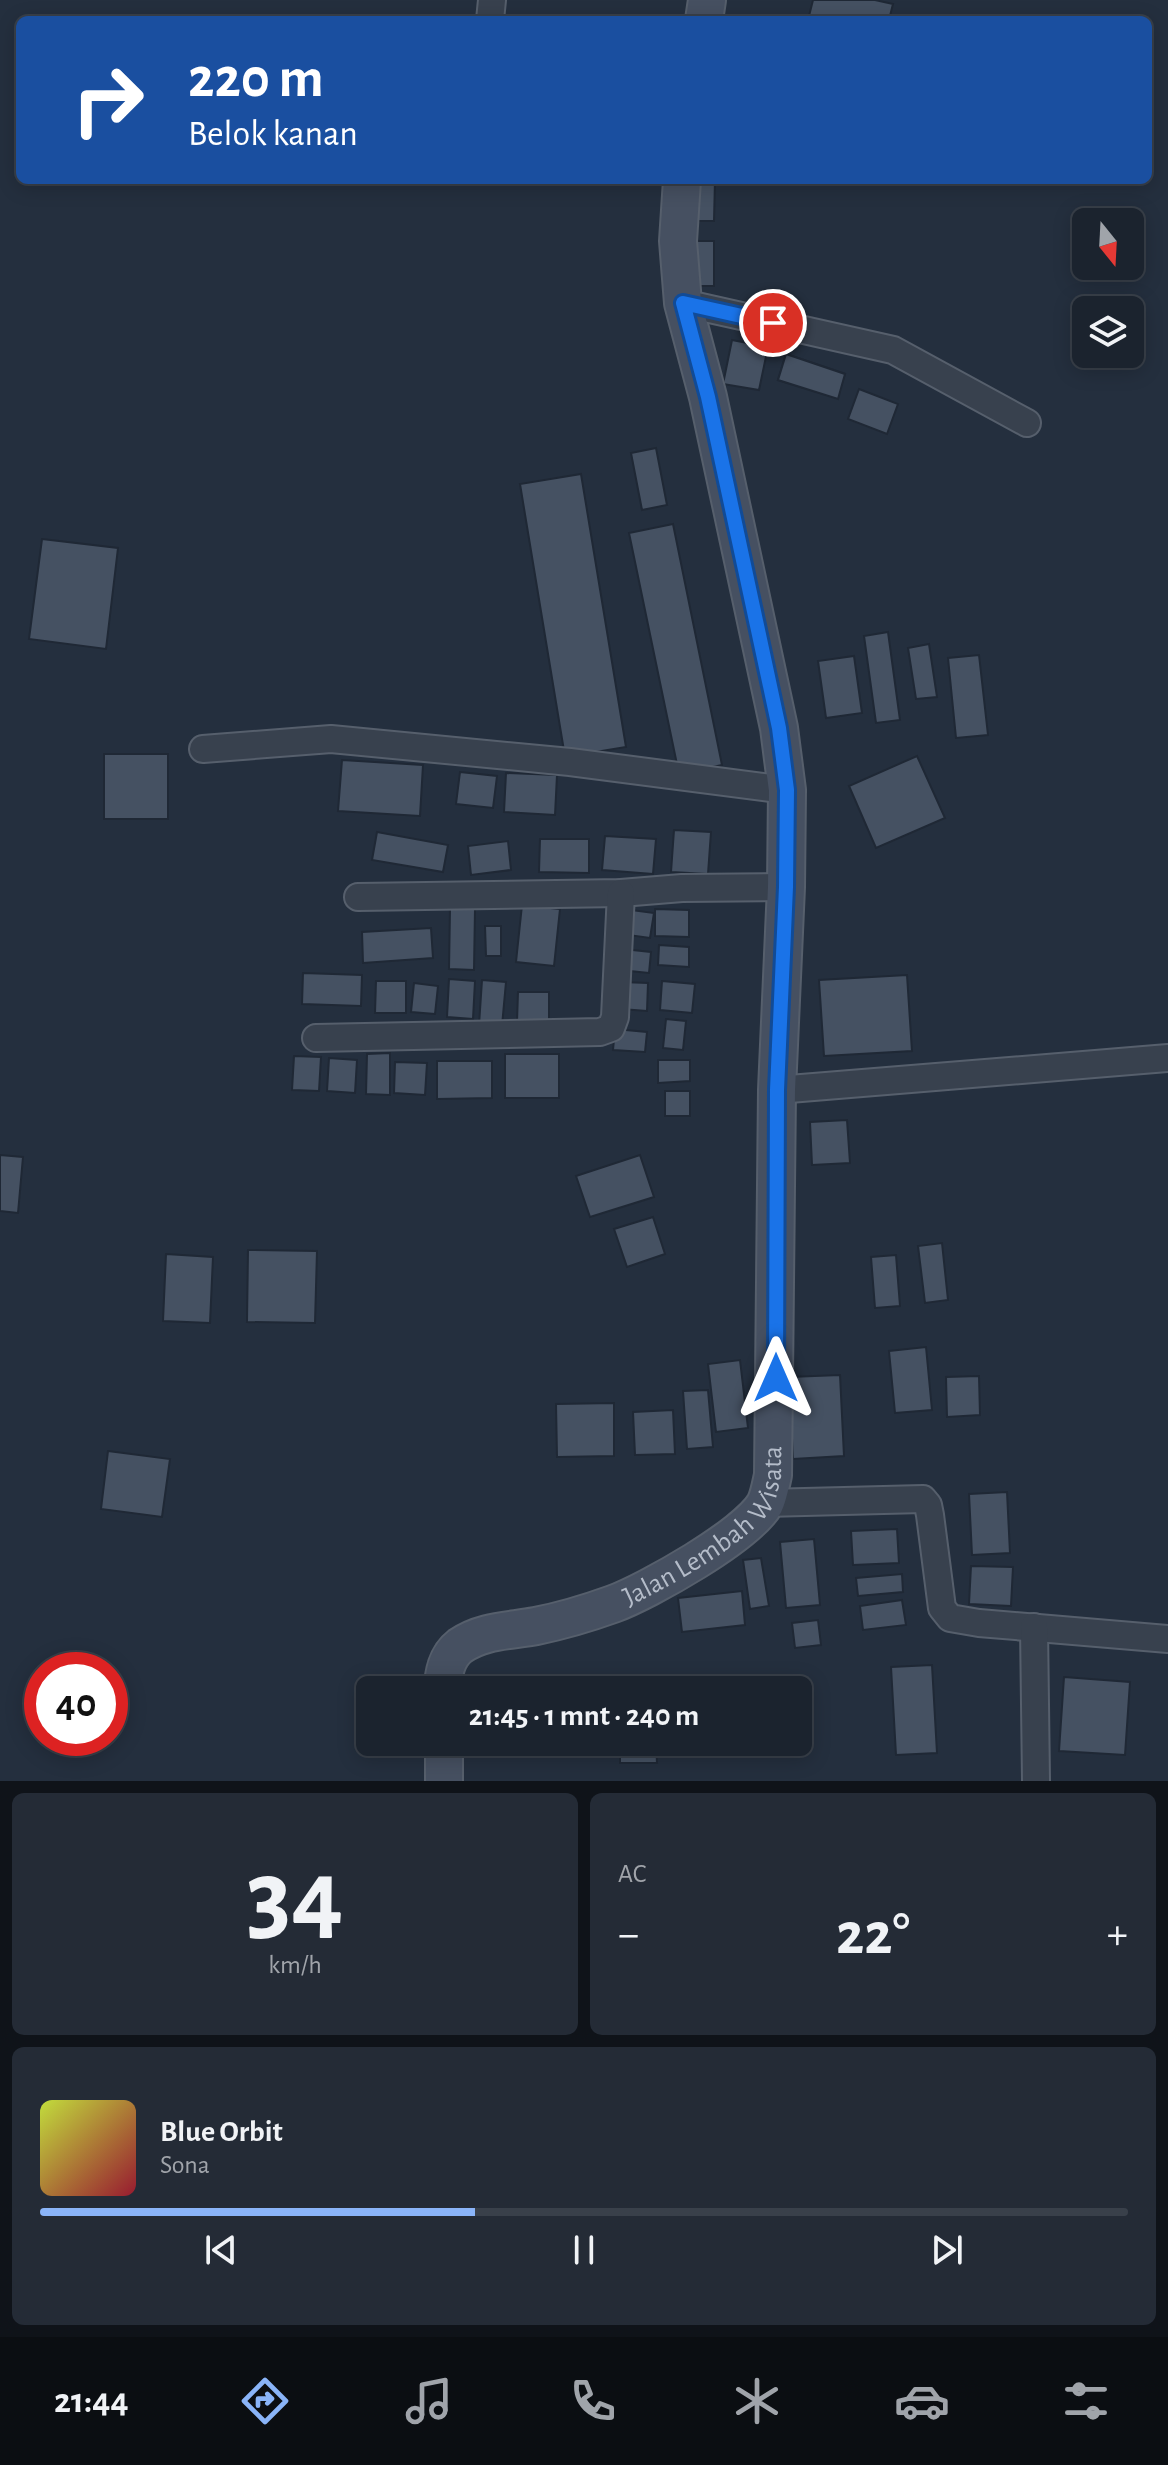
<!DOCTYPE html>
<html lang="id">
<head>
<meta charset="utf-8">
<style>
	:root { --surface:#1b232e; --page:#242b36; --text:#f1f3f6; --muted:#a0a4aa; --line:#39404a; --accent:#8ab4f8 }
	body { margin:0; font-family:"Alegreya Sans",sans-serif; background:var(--page); color:var(--text); height:100vh; display:flex; flex-direction:column; font-size:30px; white-space:nowrap }
	* { box-sizing:border-box; margin:0 }
	p { font-size:26px; color:var(--muted) }
	.icon { flex:none; width:44px; height:44px; fill:none; stroke:currentColor; stroke-width:2; stroke-linecap:round; stroke-linejoin:round }
	.map { position:relative; height:1781px; overflow:hidden }
	.drawer { display:flex; flex-direction:column; gap:12px; padding:12px; background:#0f1319; flex:1 }
	.drawer>* { flex:none }
	.guide { position:absolute; left:16px; top:16px; width:1136px; height:168px; border-radius:12px; box-shadow:0 4px 20px #0003,0 0 0 2px var(--line); background:#1a4fa0; color:#fff; overflow:hidden }
	.needle { width:52px; rotate:162deg }
	.tools { position:absolute; left:1072px; top:208px; display:grid; gap:16px }
	.tools a { display:grid; place-items:center; width:72px; height:72px; border-radius:12px; background:var(--surface); box-shadow:0 4px 20px #0003,0 0 0 2px var(--line); font-size:40px }
	.speed { position:absolute; left:24px; top:1652px; display:flex; gap:16px; font-size:40px; font-weight:700; text-align:center }
	.speed>* { display:grid; place-content:center; width:104px; height:104px; border-radius:50%; background:var(--surface); box-shadow:0 4px 20px #0003,0 0 0 2px var(--line); line-height:1 }
	.speed .limit { border:12px solid #d22; background:#fff; color:#111 }
	.pin { position:absolute; display:grid; place-items:center; width:68px; height:68px; color:#fff; margin:-34px; border:4px solid #fff; border-radius:50%; box-shadow:0 2px 8px #0007 }
	.me { position:absolute; width:88px; margin:-44px; rotate:0deg; stroke-linejoin:round; filter:drop-shadow(0 0 6px #0008) }
	.turn { display:flex; align-items:center; gap:28px; height:168px; padding:0 40px; font-size:36px }
	.turn .icon { width:104px; height:104px; stroke-width:2.5 }
	.turn b { display:block; font-size:56px; line-height:68px }
	.big { font-size:60px; font-weight:700; line-height:1.1 }
	.drawer .widget { flex:1; display:flex; flex-direction:column; justify-content:center; gap:12px; min-width:0; padding:0 28px; border-radius:12px; background:var(--page) }
	.drawer .dial { align-items:center; gap:0 }
	.dial b { font-size:104px; line-height:1 }
	.song { display:flex; align-items:center; gap:24px }
	.cover { width:96px; height:96px; border-radius:12px; background:linear-gradient(135deg,hsl(70 70% 55%),hsl(350 70% 35%)) }
	.played { height:8px; border-radius:4px; background:linear-gradient(90deg,var(--accent) 40%,var(--line) 40%) }
	.keys { display:flex; justify-content:space-around; direction:ltr }
	.heat { display:flex; justify-content:space-between; align-items:center; font-size:44px; direction:ltr }
	.drawer .tiles { flex:1; display:grid; gap:12px; grid-template-columns:1fr 1fr }
	.widget:last-child { grid-column:span 2 }
	.trip { position:absolute; left:356px; top:1676px; width:456px; height:80px; border-radius:12px; background:var(--surface); box-shadow:0 4px 20px #0003,0 0 0 2px var(--line); font-weight:700; line-height:80px; text-align:center }
	.dock { display:flex; height:128px; justify-content:space-around; align-items:center; background:#0b0e12; color:var(--muted) }
	.dock .icon { width:56px; height:56px }
	.dock .on { color:var(--accent) }
	.dock b { font-size:36px; color:var(--text) }
	.map>svg:first-child { display:block }
	.building { fill:#455162; stroke:#1f2835; stroke-width:2 }
	.lines { fill:none; stroke-linecap:round; stroke-linejoin:round }
	.street-casing { stroke:#565f6c; stroke-width:30 }
	.secondary-casing { stroke:#565f6c; stroke-width:40 }
	.street { stroke:#38414e; stroke-width:26 }
	.secondary { stroke:#465061; stroke-width:36 }
	.route-casing { stroke:#114b97; stroke-width:20 }
	.route { stroke:#1a73e8; stroke-width:14 }
	.labels { text-anchor:middle; dominant-baseline:central; stroke-width:8; stroke-linejoin:round; paint-order:stroke }
	.street-label { font-size:28px; fill:#b4bcc9; stroke:#1d2633 }
</style>
</head>
<body>
<div class="map">
<svg width="1168" height="1781" viewBox="0 0 1168 1781">
	<rect width="100%" height="100%" fill="#242f3e"/>
	<g class="building">
		<path d="M 813,0 L 875,0 L 893,4 L 889,20 L 808,20 Z"/>
		<path d="M 694,180 L 715,180 L 714,221 L 694,221 Z"/>
		<rect x="685" y="241" width="29" height="45"/>
		<path d="M 732,340 L 768,347 L 759,390 L 723,384 Z"/>
		<path d="M 786,354 L 845,374 L 837,398 L 778,380 Z"/>
		<path d="M 786,354 L 845,374 L 838,399 L 778,380 Z"/>
		<path d="M 859,389 L 898,404 L 887,434 L 848,419 Z"/>
		<path d="M 656,448 L 667,505 L 642,510 L 631,453 Z"/>
		<path d="M 581,474 L 626,747 L 565,757 L 520,484 Z"/>
		<path d="M 673,524 L 722,765 L 679,774 L 629,533 Z"/>
		<path d="M 42,539 L 118,548 L 106,649 L 29,639 Z"/>
		<path d="M 888,632 L 900,720 L 876,723 L 864,636 Z"/>
		<path d="M 929,644 L 937,697 L 916,699 L 908,648 Z"/>
		<path d="M 979,655 L 988,735 L 956,738 L 948,658 Z"/>
		<path d="M 854,656 L 862,713 L 826,718 L 818,661 Z"/>
		<rect x="104" y="754" width="64" height="65"/>
		<path d="M 917,756 L 945,818 L 876,848 L 849,786 Z"/>
		<path d="M 342,760 L 423,765 L 420,816 L 338,811 Z"/>
		<path d="M 460,772 L 497,776 L 493,808 L 456,804 Z"/>
		<path d="M 506,773 L 557,775 L 555,815 L 504,812 Z"/>
		<path d="M 674,830 L 711,832 L 708,874 L 671,872 Z"/>
		<path d="M 377,832 L 448,845 L 443,872 L 372,860 Z"/>
		<path d="M 605,836 L 656,839 L 653,874 L 602,870 Z"/>
		<path d="M 540,839 L 589,839 L 589,873 L 539,872 Z"/>
		<path d="M 508,841 L 511,870 L 471,875 L 468,846 Z"/>
		<path d="M 522,905 L 560,909 L 554,966 L 516,962 Z"/>
		<path d="M 450,909 L 475,909 L 474,970 L 449,969 Z"/>
		<path d="M 624,909 L 654,913 L 650,938 L 621,934 Z"/>
		<path d="M 655,909 L 689,910 L 689,937 L 655,936 Z"/>
		<path d="M 485,926 L 501,926 L 501,956 L 486,956 Z"/>
		<path d="M 431,928 L 433,958 L 363,963 L 362,932 Z"/>
		<path d="M 659,945 L 689,947 L 689,967 L 658,965 Z"/>
		<path d="M 623,949 L 651,952 L 649,973 L 620,970 Z"/>
		<path d="M 303,973 L 362,975 L 361,1006 L 302,1004 Z"/>
		<path d="M 907,975 L 912,1051 L 824,1056 L 819,980 Z"/>
		<path d="M 449,979 L 475,981 L 473,1019 L 447,1017 Z"/>
		<path d="M 482,980 L 506,982 L 502,1026 L 479,1025 Z"/>
		<path d="M 376,981 L 406,981 L 406,1013 L 375,1013 Z"/>
		<path d="M 662,981 L 695,984 L 692,1013 L 660,1010 Z"/>
		<path d="M 622,982 L 648,983 L 647,1011 L 621,1009 Z"/>
		<path d="M 414,983 L 438,986 L 435,1014 L 411,1012 Z"/>
		<path d="M 518,992 L 549,992 L 549,1022 L 517,1022 Z"/>
		<path d="M 666,1019 L 686,1021 L 683,1050 L 663,1048 Z"/>
		<path d="M 615,1029 L 647,1032 L 645,1052 L 613,1050 Z"/>
		<path d="M 390,1053 L 390,1095 L 366,1094 L 367,1054 Z"/>
		<rect x="505" y="1054" width="54" height="44"/>
		<path d="M 294,1056 L 321,1057 L 319,1091 L 292,1090 Z"/>
		<path d="M 329,1058 L 357,1060 L 355,1093 L 327,1091 Z"/>
		<path d="M 658,1060 L 690,1060 L 690,1081 L 658,1083 Z"/>
		<path d="M 437,1061 L 492,1061 L 492,1098 L 437,1099 Z"/>
		<path d="M 395,1062 L 427,1063 L 425,1095 L 394,1093 Z"/>
		<rect x="665" y="1091" width="25" height="25"/>
		<path d="M 847,1120 L 850,1163 L 812,1165 L 810,1122 Z"/>
		<path d="M 0,1155 L 23,1157 L 18,1213 L 0,1211 Z"/>
		<path d="M 640,1155 L 654,1197 L 590,1217 L 576,1176 Z"/>
		<path d="M 653,1217 L 665,1254 L 627,1267 L 614,1229 Z"/>
		<path d="M 942,1243 L 948,1300 L 925,1303 L 918,1246 Z"/>
		<path d="M 248,1250 L 317,1251 L 315,1323 L 247,1322 Z"/>
		<path d="M 166,1254 L 213,1257 L 210,1323 L 163,1321 Z"/>
		<path d="M 896,1255 L 900,1306 L 875,1308 L 871,1257 Z"/>
		<path d="M 926,1347 L 932,1410 L 895,1413 L 889,1351 Z"/>
		<path d="M 740,1360 L 748,1428 L 716,1432 L 708,1364 Z"/>
		<path d="M 840,1375 L 844,1456 L 793,1459 L 789,1377 Z"/>
		<path d="M 979,1376 L 980,1415 L 947,1417 L 946,1377 Z"/>
		<path d="M 708,1390 L 713,1447 L 687,1449 L 683,1391 Z"/>
		<path d="M 614,1403 L 614,1456 L 557,1457 L 556,1404 Z"/>
		<path d="M 673,1410 L 675,1454 L 635,1455 L 633,1412 Z"/>
		<path d="M 108,1451 L 170,1459 L 162,1517 L 101,1509 Z"/>
		<path d="M 1007,1492 L 1010,1553 L 972,1555 L 969,1494 Z"/>
		<path d="M 897,1529 L 899,1563 L 853,1565 L 851,1531 Z"/>
		<path d="M 814,1539 L 820,1605 L 786,1608 L 780,1542 Z"/>
		<path d="M 761,1558 L 769,1606 L 750,1609 L 743,1560 Z"/>
		<path d="M 971,1566 L 1013,1567 L 1011,1606 L 969,1604 Z"/>
		<path d="M 902,1574 L 903,1592 L 858,1596 L 856,1578 Z"/>
		<path d="M 742,1591 L 745,1625 L 682,1632 L 678,1598 Z"/>
		<path d="M 902,1600 L 906,1625 L 863,1630 L 860,1606 Z"/>
		<path d="M 818,1620 L 821,1645 L 795,1648 L 792,1623 Z"/>
		<path d="M 932,1665 L 937,1753 L 896,1755 L 891,1667 Z"/>
		<path d="M 1064,1677 L 1130,1682 L 1125,1755 L 1059,1751 Z"/>
		<path d="M 620,1743 L 656,1743 L 657,1763 L 620,1763 Z"/>
	</g>
	<g class="lines">
		<g class="street-casing">
			<g id="street">
				<path d="M 490,20 L 492,0"/>
				<path d="M 683,303 L 893,350 L 1027,423"/>
				<path d="M 203,749 L 331,739 L 570,762 L 787,790"/>
				<path d="M 358,897 L 621,893 L 682,888 L 786,887"/>
				<path d="M 316,1038 L 600,1032 L 611,1028 L 615,1017 L 621,893"/>
				<path d="M 777,1090 L 1168,1058"/>
				<path d="M 765,1503 L 923,1499 L 928,1505 L 930,1515 L 942,1608 L 950,1618 L 979,1623 L 1168,1639"/>
				<path d="M 1034,1627 L 1036,1781"/>
			</g>
		</g>
		<g class="secondary-casing">
			<g id="secondary">
				<path d="M 704,20 L 707,0"/>
				<path id="s1" d="M 443,1690 C 443,1674 447,1656 460,1646 C 483,1630 510,1631 536,1626 C 561,1621 588,1613 613,1604 C 648,1591 746,1536 765,1504 C 769,1496 771,1484 773,1475 L 777,1090 L 786,887 L 787,790 L 779,728 L 708,397 L 683,303 L 678,241 L 682,180"/>
				<path d="M 444,1781 L 444,1742"/>
			</g>
		</g>
		<use href="#street" class="street"/>
		<use href="#secondary" class="secondary"/>
	</g>
	<g class="lines">
		<g class="route-casing">
			<path id="route" d="M 773,323 L 683,303 L 708,397 L 779,728 L 787,790 L 786,887 L 777,1090 L 776,1378"/>
		</g>
		<use href="#route" class="route"/>
	</g>
	<g class="labels">
		<g class="street-label">
			<text stroke="none"><textPath href="#s1" startOffset="336">Jalan Lembah Wisata</textPath></text>
		</g>
	</g>
</svg>
<div class="tools">
<a><svg class="needle" viewBox="-14 -14 28 28"><path d="M0-13l5 13h-10z" fill="#e53935"/><path d="M0 13l5-13h-10z" fill="#a0a4aa"/></svg></a>
<a><svg class="icon" aria-label="layers" viewBox="0 0 24 24"><path d="M12 4l9 5-9 5-9-5zM3 14l9 5 9-5"/></svg></a>
</div>
<div class="speed"><div class="limit">40</div></div>
<div class="pin" style="left:773px;top:323px;background:#d93025"><svg class="icon" aria-label="arrive" viewBox="0 0 24 24"><path d="M6 21V4h12l-3 4 3 4H6"/></svg></div>
<svg class="me" style="left:776px;top:1378px" viewBox="-20 -20 40 40"><path d="M0-17L14 15 0 8-14 15z" fill="#1a73e8" stroke="#fff" stroke-width="4"/></svg>
<div class="trip">21:45 · 1 mnt · 240 m</div>
<div class="guide">
<div class="turn"><svg class="icon" aria-label="right" viewBox="0 0 24 24"><path d="M7 20v-9h11M14 6l5 5-5 5"/></svg><div><b>220 m</b>Belok kanan</div></div>
</div>
</div>
<section class="drawer">
<div class="tiles">
<div class="widget dial"><b>34</b><p>km/h</p></div>
<div class="widget"><p>AC</p>
<div class="heat"><a>−</a><b class="big">22°</b><a>+</a></div>
</div>
<div class="widget">
<div class="song"><i class="cover"></i><div><b>Blue Orbit</b><p>Sona</p></div></div>
<div class="played"></div>
<div class="keys"><svg class="icon" aria-label="previous" viewBox="0 0 24 24"><path d="M18 5L8 12l10 7zM5 5v14"/></svg><svg class="icon" aria-label="pause" viewBox="0 0 24 24"><path d="M8 5v14M16 5v14"/></svg><svg class="icon" aria-label="next" viewBox="0 0 24 24"><path d="M6 5l10 7-10 7zM19 5v14"/></svg></div>
</div>
</div>
</section>
<nav class="dock">
<b>21:44</b>
<svg class="icon on" aria-label="directions" viewBox="0 0 24 24"><path d="M12 3l9 9-9 9-9-9zM9 14v-3h6M13 9l2 2-2 2"/></svg>
<svg class="icon" aria-label="music" viewBox="0 0 24 24"><path d="M9 18V5l10-2v13"/><circle cx="6" cy="18" r="3"/><circle cx="16" cy="16" r="3"/></svg>
<svg class="icon" aria-label="phone" viewBox="0 0 24 24"><path d="M5 4h4l2 5-3 2q2 4 5 5l2-3 5 2v4C11 20 4 13 5 4z"/></svg>
<svg class="icon" aria-label="climate" viewBox="0 0 24 24"><path d="M12 3v18M4 7l16 10M4 17L20 7"/></svg>
<svg class="icon" aria-label="car" viewBox="0 0 24 24"><path d="M5 17H2v-5l4-1 3-4h7l3 4 3 1v5h-3M9 17h6M6 11h13"/><circle cx="7" cy="17" r="2"/><circle cx="17" cy="17" r="2"/></svg>
<svg class="icon" aria-label="filters" viewBox="0 0 24 24"><path d="M4 7h16M4 17h16"/><circle cx="9" cy="7" r="2"/><circle cx="15" cy="17" r="2"/></svg>
</nav>
</body>
</html>
